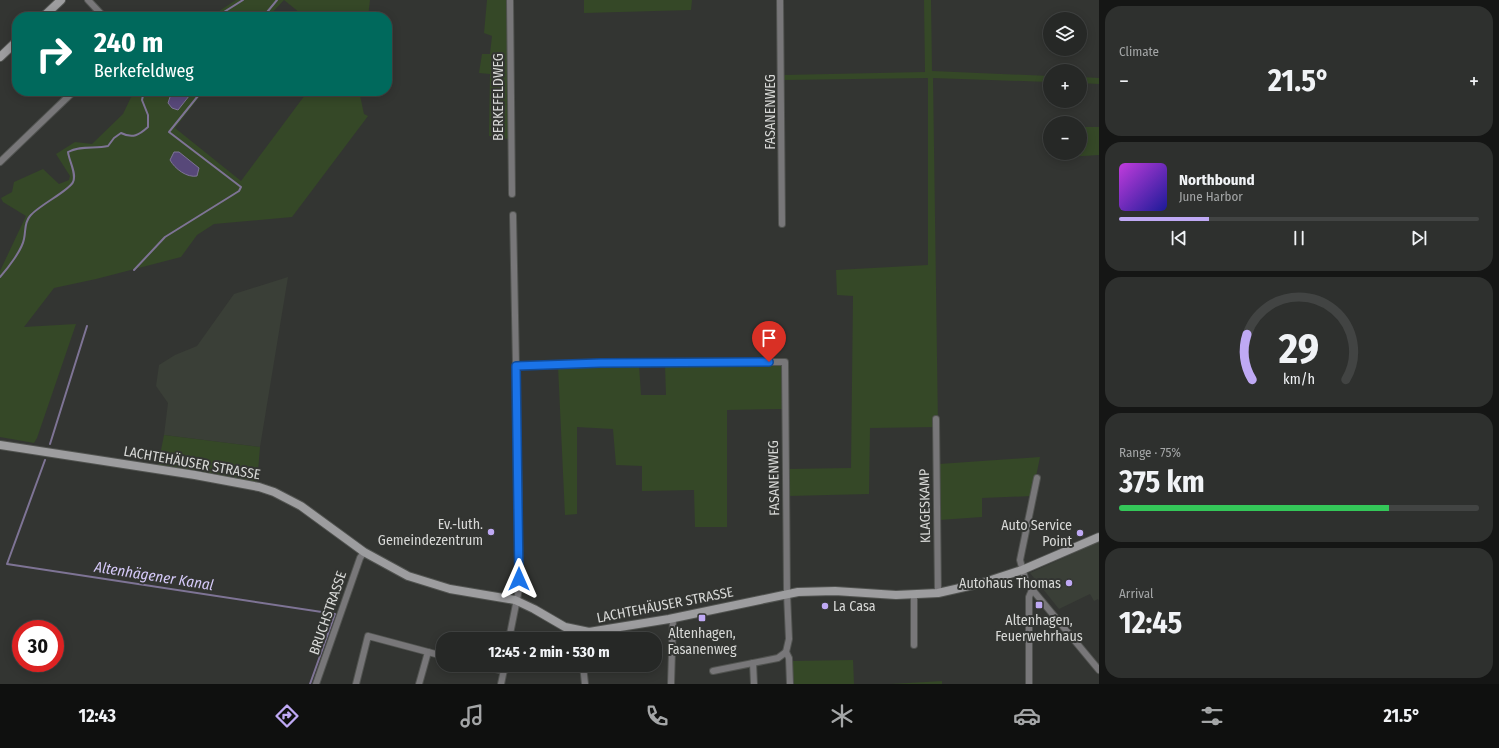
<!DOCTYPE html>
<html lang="en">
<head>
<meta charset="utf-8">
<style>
	:root { --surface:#262826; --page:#2e302e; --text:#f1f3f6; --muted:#a4a6a7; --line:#424443; --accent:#bfa9f4 }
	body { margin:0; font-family:"Fira Sans Condensed",sans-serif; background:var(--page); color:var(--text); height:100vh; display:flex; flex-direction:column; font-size:15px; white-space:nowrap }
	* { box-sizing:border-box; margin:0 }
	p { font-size:13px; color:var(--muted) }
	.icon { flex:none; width:22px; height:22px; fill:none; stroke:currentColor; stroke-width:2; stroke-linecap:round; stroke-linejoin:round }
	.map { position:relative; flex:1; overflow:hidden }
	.details { display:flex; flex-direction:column; gap:6px; padding:6px; background:#151615; width:400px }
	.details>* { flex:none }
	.top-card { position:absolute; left:12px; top:12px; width:380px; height:84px; border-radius:16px; box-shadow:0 2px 10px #0003,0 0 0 1px var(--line); background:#00695c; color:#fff; overflow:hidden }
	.buttons { position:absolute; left:1043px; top:12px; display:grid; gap:8px }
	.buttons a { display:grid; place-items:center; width:44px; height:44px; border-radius:50%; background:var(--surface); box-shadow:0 2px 10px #0003,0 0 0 1px var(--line); font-size:20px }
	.speed { position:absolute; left:12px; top:620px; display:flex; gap:8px; font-size:20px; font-weight:700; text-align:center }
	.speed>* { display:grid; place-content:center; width:52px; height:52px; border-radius:50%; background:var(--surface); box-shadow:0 2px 10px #0003,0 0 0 1px var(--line); line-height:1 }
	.speed .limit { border:6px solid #d22; background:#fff; color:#111 }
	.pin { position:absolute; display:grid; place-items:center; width:34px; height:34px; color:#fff; margin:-41px -17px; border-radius:50% 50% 50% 0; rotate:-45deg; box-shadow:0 0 4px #0007 }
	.pin .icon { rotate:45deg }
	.me { position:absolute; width:44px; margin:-22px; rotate:0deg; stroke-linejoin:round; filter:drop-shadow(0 0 3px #0008) }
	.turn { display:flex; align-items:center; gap:14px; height:84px; padding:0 16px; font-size:18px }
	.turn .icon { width:52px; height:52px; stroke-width:2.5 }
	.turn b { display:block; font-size:28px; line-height:34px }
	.big { font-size:30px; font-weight:700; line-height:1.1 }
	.details .card { flex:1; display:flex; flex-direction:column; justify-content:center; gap:6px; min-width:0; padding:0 14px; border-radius:16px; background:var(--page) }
	.details .dial { align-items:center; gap:0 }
	.dial svg { height:104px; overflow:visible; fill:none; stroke:var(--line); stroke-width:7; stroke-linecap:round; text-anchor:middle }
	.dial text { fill:var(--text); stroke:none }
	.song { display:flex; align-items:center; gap:12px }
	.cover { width:48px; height:48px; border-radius:6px; background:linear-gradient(135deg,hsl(290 70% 55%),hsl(240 70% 35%)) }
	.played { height:4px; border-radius:2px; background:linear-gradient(90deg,var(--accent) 25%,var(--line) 25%) }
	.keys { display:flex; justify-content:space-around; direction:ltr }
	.heat { display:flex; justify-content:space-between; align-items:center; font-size:22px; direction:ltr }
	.charge { height:6px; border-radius:3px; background:linear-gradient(90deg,#34c759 75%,var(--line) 0) }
	.trip { position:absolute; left:436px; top:632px; width:226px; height:40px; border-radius:16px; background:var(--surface); box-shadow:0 2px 10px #0003,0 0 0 1px var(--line); font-weight:700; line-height:40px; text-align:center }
	.tab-bar { display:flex; height:64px; justify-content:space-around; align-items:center; background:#0f100f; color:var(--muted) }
	.tab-bar .icon { width:28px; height:28px }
	.tab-bar .current { color:var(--accent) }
	.tab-bar b { font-size:18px; color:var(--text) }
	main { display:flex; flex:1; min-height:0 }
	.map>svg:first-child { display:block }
	.built { fill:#3a3f37 }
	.green { fill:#354827 }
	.water { fill:#574879; stroke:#7e7495 }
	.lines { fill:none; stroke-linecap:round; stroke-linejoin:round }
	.stream { stroke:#7e7495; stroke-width:2 }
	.street-casing { stroke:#515350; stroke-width:8 }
	.secondary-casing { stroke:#515350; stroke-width:10 }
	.street { stroke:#787779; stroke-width:6 }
	.secondary { stroke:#9d9d9f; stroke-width:8 }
	.route-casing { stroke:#114b97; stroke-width:10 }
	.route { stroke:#1a73e8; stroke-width:7 }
	.poi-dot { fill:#bfa9f4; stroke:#333532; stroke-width:1.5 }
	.labels { text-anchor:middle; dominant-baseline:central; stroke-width:4; stroke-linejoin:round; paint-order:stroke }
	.street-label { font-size:14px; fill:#d8d9d7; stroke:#333532 }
	.poi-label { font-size:14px; fill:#d8d9d7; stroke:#333532; text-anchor:end }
	.water-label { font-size:15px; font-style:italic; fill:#d5c9f8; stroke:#333532 }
</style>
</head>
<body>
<main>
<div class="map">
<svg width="1099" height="684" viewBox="0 0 1099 684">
	<rect width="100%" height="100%" fill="#333532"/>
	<g class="built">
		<path d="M 288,277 L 260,447 L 164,435 L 168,403 L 156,386 L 159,365 L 175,355 L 197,346 L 234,294 Z"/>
		<path d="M 1099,542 L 1099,601 L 1098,599 L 1094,601 L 1090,594 L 1059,609 L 1030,573 Z"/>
	</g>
	<g class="green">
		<path d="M 236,0 L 370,0 L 368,17 L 305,17 L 284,0 L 268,17 L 210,17 Z"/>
		<path d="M 487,0 L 509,0 L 508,139 L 489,136 L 490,74 L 479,73 L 482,54 L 490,54 L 492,36 L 484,33 Z"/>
		<path d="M 584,0 L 692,0 L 691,10 L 584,13 Z"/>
		<path d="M 924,0 L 931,0 L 932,71 L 1050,76 L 1050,82 L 933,78 L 938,427 L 870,428 L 869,494 L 788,496 L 788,469 L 851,468 L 853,296 L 837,295 L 836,270 L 928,265 L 928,78 L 784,80 L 784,75 L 925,72 Z"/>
		<path d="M 1080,77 L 1099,78 L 1099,84 L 1080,83 Z"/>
		<path d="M 134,91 L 204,91 L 175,128 L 241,181 L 308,91 L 359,91 L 364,114 L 368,116 L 292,217 L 214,224 L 197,235 L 181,257 L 96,279 L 54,288 L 24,327 L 76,324 L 37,438 L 34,443 L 0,437 L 0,271 L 26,216 L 3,202 L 1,198 L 12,192 L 14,182 L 43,169 L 59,184 L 69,180 L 70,176 L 56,154 L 75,142 L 92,144 L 123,114 Z"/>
		<path d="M 1080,127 L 1099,127 L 1099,155 L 1067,157 L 1067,153 L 1080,153 Z"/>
		<path d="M 639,365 L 641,395 L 666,395 L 665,365 L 782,365 L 782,409 L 727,410 L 727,527 L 695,527 L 694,490 L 642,491 L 642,466 L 616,465 L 613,429 L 577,427 L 577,514 L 565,515 L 558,366 Z"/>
		<path d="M 164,435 L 260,447 L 257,483 L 242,479 L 158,465 Z"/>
		<path d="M 1040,457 L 1032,496 L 982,498 L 982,517 L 939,520 L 939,464 Z"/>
		<path d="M 853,660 L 854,684 L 793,684 L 793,661 Z"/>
		<path d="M 942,681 L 942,684 L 891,684 Z"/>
	</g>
	<g class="water">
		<path d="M 174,91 L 193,91 L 178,110 L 172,108 L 168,103 L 171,94 Z"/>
		<path d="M 174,152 L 179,152 L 199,168 L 197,176 C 187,178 175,169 170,160 Z"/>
	</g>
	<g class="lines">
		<g class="stream">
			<path d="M 216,17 L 243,0"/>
			<path d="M 263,17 L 277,0"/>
			<path d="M 134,270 L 165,237 L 239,191 L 241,187 L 169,132 L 202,91"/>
			<path d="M 0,277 C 8,268 22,250 24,239 C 26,230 24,223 30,216 C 39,205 69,191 73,182 C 77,174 69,161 68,152 C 80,145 95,149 108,146 L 114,138 L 121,133 C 133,139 139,135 148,127 L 148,115 L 142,100 L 144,91"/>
			<path d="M 50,444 L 87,326"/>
			<path d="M 45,460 L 7,564 L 335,614 L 310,684"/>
		</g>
		<g class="street-casing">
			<g id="street">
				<path d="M 88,0 L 104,17"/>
				<path d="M 510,0 L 512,194"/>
				<path d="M 780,0 L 782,224"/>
				<path d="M 0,162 L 74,91"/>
				<path d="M 516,366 L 600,363 L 785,362 L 787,594 L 789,639 L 786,652 L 789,658 L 790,684"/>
				<path d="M 936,419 L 938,593"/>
				<path d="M 1037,478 L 1020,560 L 1026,582 L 1099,670"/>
				<path d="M 580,631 L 581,639"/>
				<path d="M 509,639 L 519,589 L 519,517 L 513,215"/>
				<path d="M 914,645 L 914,594"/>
				<path d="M 753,663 L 754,684"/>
				<path d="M 480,665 L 504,671"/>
				<path d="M 583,665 L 585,684"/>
				<path d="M 713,671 L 778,658 L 786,652"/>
				<path d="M 316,684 L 360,558 L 364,552"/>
				<path d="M 356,684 L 368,636 L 443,656"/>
				<path d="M 419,684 L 428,652"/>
				<path d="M 501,684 L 505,665"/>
				<path d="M 671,684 L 673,618"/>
				<path d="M 1029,684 L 1029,597 L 1032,590"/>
			</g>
		</g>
		<g class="secondary-casing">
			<g id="secondary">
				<path d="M 43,17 L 61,0"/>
				<path d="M 0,57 L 17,41"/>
				<path d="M 0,445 L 195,475 L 259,487 L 274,492 L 301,506 L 364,552 L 408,576 L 450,589 L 515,600 L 534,609 L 565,627 L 589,632 L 669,619 L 798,592 L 835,591 L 896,595 L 938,593 L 982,583 L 1022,570 L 1099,537"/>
			</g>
		</g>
		<use href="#street" class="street"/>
		<use href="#secondary" class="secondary"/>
	</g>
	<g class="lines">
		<g class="route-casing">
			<path id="route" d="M 519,579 L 516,366 L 600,363 L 769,362"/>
		</g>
		<use href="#route" class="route"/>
	</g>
	<g class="poi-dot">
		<circle cx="491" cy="532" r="4"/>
		<circle cx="1080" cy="533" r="4"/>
		<circle cx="1069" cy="583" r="4"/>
		<rect x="1035" y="601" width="8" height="8" rx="2"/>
		<circle cx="825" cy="606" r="4"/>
		<rect x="698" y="614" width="8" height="8" rx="2"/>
	</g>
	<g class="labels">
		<g class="street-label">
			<text transform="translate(498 97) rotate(-90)">BERKEFELDWEG</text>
			<text transform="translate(770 112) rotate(-90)">FASANENWEG</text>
			<text transform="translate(192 463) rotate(10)">LACHTEHÄUSER STRASSE</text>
			<text transform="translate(774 478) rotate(-91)">FASANENWEG</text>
			<text transform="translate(925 506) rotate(-91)">KLAGESKAMP</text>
			<text transform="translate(665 605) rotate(-11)">LACHTEHÄUSER STRASSE</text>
			<text transform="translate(328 613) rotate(-71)">BRUCHSTRASSE</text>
		</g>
		<g class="poi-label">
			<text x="483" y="524">Ev.-luth.<tspan x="483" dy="16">Gemeindezentrum</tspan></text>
			<text x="1072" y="525">Auto Service<tspan x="1072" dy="16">Point</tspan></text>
			<text x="1061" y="583">Autohaus Thomas</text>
			<text x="833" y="606" text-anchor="start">La Casa</text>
			<text x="1039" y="620" text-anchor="middle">Altenhagen,<tspan x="1039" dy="16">Feuerwehrhaus</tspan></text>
			<text x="702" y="633" text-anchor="middle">Altenhagen,<tspan x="702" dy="16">Fasanenweg</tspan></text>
		</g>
		<g class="water-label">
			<text transform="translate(154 576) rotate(9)">Altenhägener Kanal</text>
		</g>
	</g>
</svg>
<div class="buttons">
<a><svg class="icon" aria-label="layers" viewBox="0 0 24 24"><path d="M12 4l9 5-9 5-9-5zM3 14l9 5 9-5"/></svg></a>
<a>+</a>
<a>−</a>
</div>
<div class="speed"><div class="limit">30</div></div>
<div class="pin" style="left:769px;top:362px;background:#d93025"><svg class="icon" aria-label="arrive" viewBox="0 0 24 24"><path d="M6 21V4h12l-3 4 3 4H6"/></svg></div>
<svg class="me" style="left:519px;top:579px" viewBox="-20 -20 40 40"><path d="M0-17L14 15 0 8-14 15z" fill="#1a73e8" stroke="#fff" stroke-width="4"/></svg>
<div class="trip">12:45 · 2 min · 530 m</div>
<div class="top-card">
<div class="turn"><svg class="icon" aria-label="right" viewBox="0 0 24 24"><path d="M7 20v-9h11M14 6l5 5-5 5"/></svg><div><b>240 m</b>Berkefeldweg</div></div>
</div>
</div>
<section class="details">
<div class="card"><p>Climate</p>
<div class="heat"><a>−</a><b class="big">21.5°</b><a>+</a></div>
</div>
<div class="card">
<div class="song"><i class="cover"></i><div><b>Northbound</b><p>June Harbor</p></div></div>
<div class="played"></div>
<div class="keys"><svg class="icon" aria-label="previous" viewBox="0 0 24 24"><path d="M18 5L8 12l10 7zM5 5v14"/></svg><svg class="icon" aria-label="pause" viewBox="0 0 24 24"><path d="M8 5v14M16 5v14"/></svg><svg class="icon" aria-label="next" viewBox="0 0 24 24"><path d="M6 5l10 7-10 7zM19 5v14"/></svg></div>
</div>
<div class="card dial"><svg viewBox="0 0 100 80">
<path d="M14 69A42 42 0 1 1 86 69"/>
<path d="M14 69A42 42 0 0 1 10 34" stroke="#bfa9f4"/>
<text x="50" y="56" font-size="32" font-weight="700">29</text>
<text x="50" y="72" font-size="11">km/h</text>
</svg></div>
<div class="card"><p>Range · 75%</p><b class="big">375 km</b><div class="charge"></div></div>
<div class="card"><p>Arrival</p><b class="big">12:45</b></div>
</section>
</main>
<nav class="tab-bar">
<b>12:43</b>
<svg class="icon current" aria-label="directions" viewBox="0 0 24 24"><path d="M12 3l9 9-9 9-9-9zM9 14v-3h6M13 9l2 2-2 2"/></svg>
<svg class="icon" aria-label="music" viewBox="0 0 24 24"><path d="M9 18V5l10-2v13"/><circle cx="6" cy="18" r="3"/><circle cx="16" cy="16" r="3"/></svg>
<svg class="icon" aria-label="phone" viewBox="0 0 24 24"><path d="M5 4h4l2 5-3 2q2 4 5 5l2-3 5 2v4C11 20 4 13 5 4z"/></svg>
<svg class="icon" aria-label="climate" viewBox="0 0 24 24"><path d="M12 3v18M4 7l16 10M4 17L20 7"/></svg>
<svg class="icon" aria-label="car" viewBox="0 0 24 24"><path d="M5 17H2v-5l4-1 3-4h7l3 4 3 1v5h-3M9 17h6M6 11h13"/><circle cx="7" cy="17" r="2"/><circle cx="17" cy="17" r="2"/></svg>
<svg class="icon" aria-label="filters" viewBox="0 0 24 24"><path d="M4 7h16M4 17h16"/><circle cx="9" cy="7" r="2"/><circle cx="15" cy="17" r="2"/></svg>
<b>21.5°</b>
</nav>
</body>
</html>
